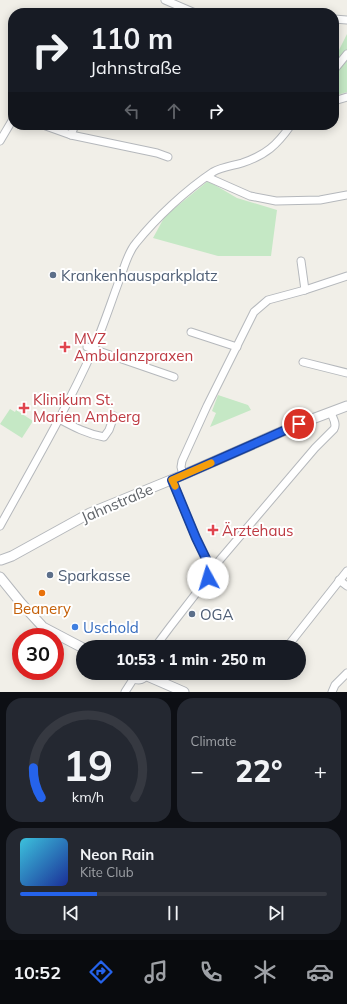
<!DOCTYPE html>
<html lang="en">
<head>
<meta charset="utf-8">
<style>
	:root { --surface:#171b24; --page:#242831; --text:#f1f3f6; --muted:#9ea1a6; --line:#363941; --accent:#2563eb }
	body { margin:0; font-family:Mulish,sans-serif; background:var(--page); color:var(--text); height:100vh; display:flex; flex-direction:column; font-size:15px; white-space:nowrap }
	* { box-sizing:border-box; margin:0 }
	p { font-size:13px; color:var(--muted) }
	.icon { flex:none; width:22px; height:22px; fill:none; stroke:currentColor; stroke-width:2; stroke-linecap:round; stroke-linejoin:round }
	.map { position:relative; height:692px; overflow:hidden }
	.sheet { display:flex; flex-direction:column; gap:6px; padding:6px; background:#0d0f14; flex:1 }
	.sheet>* { flex:none }
	.top-card { position:absolute; left:8px; top:8px; width:331px; height:122px; border-radius:16px; box-shadow:0 2px 10px #0003; background:#171b24; color:var(--text); overflow:hidden }
	.speed { position:absolute; left:12px; top:628px; display:flex; gap:8px; font-size:20px; font-weight:700; text-align:center }
	.speed>* { display:grid; place-content:center; width:52px; height:52px; border-radius:50%; background:var(--surface); box-shadow:0 2px 10px #0003; line-height:1 }
	.speed .limit { border:6px solid #d22; background:#fff; color:#111 }
	.pin { position:absolute; display:grid; place-items:center; width:34px; height:34px; color:#fff; margin:-17px; border:2px solid #fff; border-radius:50%; box-shadow:0 1px 4px #0007 }
	.me { position:absolute; width:44px; margin:-22px; rotate:354deg; stroke-linejoin:round; filter:drop-shadow(0 0 3px #0008) }
	.turn { display:flex; align-items:center; gap:14px; height:84px; padding:0 16px; font-size:18px }
	.turn .icon { width:52px; height:52px; stroke-width:2.5 }
	.turn b { display:block; font-size:28px; line-height:34px }
	.lanes { display:flex; align-items:center; height:38px; padding:0 16px; background:#0003; justify-content:center; gap:20px; direction:ltr }
	.lanes .off { opacity:.35 }
	.big { font-size:30px; font-weight:800; line-height:1.1 }
	.sheet .tile { flex:1; display:flex; flex-direction:column; justify-content:center; gap:6px; min-width:0; padding:0 14px; border-radius:16px; background:var(--page) }
	.sheet .dial { align-items:center; gap:0 }
	.dial svg { height:104px; overflow:visible; fill:none; stroke:var(--line); stroke-width:7; stroke-linecap:round; text-anchor:middle }
	.dial text { fill:var(--text); stroke:none }
	.song { display:flex; align-items:center; gap:12px }
	.cover { width:48px; height:48px; border-radius:6px; background:linear-gradient(135deg,hsl(190 70% 55%),hsl(230 70% 35%)) }
	.played { height:4px; border-radius:2px; background:linear-gradient(90deg,var(--accent) 25%,var(--line) 25%) }
	.keys { display:flex; justify-content:space-around; direction:ltr }
	.heat { display:flex; justify-content:space-between; align-items:center; font-size:22px; direction:ltr }
	.sheet .tiles { flex:1; display:grid; gap:6px; grid-template-columns:1fr 1fr }
	.tile:last-child { grid-column:span 2 }
	.trip { position:absolute; left:76px; top:640px; width:230px; height:40px; border-radius:20px; background:var(--surface); box-shadow:0 2px 10px #0003; font-weight:800; line-height:40px; text-align:center }
	.tab-bar { display:flex; height:64px; justify-content:space-around; align-items:center; background:#090b0e; color:var(--muted) }
	.tab-bar .icon { width:28px; height:28px }
	.tab-bar .on { color:var(--accent) }
	.tab-bar b { font-size:18px; color:var(--text) }
	.map>svg:first-child { display:block }
	.green { fill:#c5e8c5 }
	.lines { fill:none; stroke-linecap:round; stroke-linejoin:round }
	.minor-casing { stroke:#b5b8bc; stroke-width:9 }
	.tertiary-casing { stroke:#b5b8bc; stroke-width:11 }
	.minor { stroke:#fff; stroke-width:7 }
	.tertiary { stroke:#fff; stroke-width:9 }
	.route-casing { stroke:#184099; stroke-width:10 }
	.route { stroke:#2563eb; stroke-width:7 }
	.slow { stroke:#f59e0b; stroke-width:7 }
	.service-dot { fill:#5c6f8a; stroke:#fff; stroke-width:1.5 }
	.health-dot { fill:#e0444e; stroke:#fff; stroke-width:1.5 }
	.food-dot { fill:#e8710a; stroke:#fff; stroke-width:1.5 }
	.shop-dot { fill:#3f7fe0; stroke:#fff; stroke-width:1.5 }
	.labels { text-anchor:middle; dominant-baseline:central; stroke-width:4; stroke-linejoin:round; paint-order:stroke }
	.service-label { font-size:15px; fill:#4e5e75; stroke:#fff; text-anchor:start }
	.health-label { font-size:15px; fill:#be3a42; stroke:#fff; text-anchor:start }
	.street-label { font-size:15px; fill:#5f6368; stroke:#fff }
	.food-label { font-size:15px; fill:#c56008; stroke:#fff }
	.shop-label { font-size:15px; fill:#366cbe; stroke:#fff; text-anchor:start }
</style>
</head>
<body>
<div class="map">
<svg width="347" height="692" viewBox="0 0 347 692">
	<rect width="100%" height="100%" fill="#f1efe8"/>
	<g class="green">
		<path d="M 347,34 L 347,92 L 334,96 L 334,60 Z"/>
		<path d="M 208,181 L 237,198 L 277,210 L 271,256 L 218,256 L 153,238 L 165,216 Z"/>
		<path d="M 218,395 L 248,405 L 251,410 L 210,427 L 216,413 L 212,411 Z"/>
		<path d="M 10,409 L 15,412 L 16,410 L 33,421 L 22,438 L 0,424 Z"/>
	</g>
	<g class="lines">
		<g class="minor-casing">
			<g id="minor">
				<path d="M 165,0 L 195,13"/>
				<path d="M 334,19 L 347,20"/>
				<path d="M 334,70 L 347,54"/>
				<path d="M 334,101 L 347,97"/>
				<path d="M 43,125 L 71,135 L 157,153 L 168,157"/>
				<path d="M 71,135 L 75,125"/>
				<path d="M 0,141 L 13,119"/>
				<path d="M 207,177 L 250,196 L 276,201 L 320,200 L 347,195"/>
				<path d="M 301,261 L 305,290"/>
				<path d="M 191,332 L 237,347"/>
				<path d="M 87,347 L 174,377"/>
				<path d="M 303,362 L 347,373"/>
				<path d="M 59,419 C 74,427 87,434 104,437 L 109,430 L 114,416"/>
				<path d="M 183,475 L 181,467 L 182,461 L 207,406 L 254,312 L 268,300 L 305,290 L 347,276"/>
				<path d="M 0,526 C 32,468 66,410 93,350 C 104,325 112,299 122,273 C 125,264 129,251 136,243 C 156,218 186,190 213,172 C 222,167 232,166 242,163 C 266,155 277,145 291,125"/>
				<path d="M 209,565 L 218,562 L 315,448 L 334,429 C 337,424 333,418 331,413"/>
				<path d="M 339,580 L 347,586"/>
				<path d="M 155,647 L 170,627 L 208,578 L 210,567 L 196,538 L 172,480"/>
				<path d="M 287,647 L 347,571"/>
				<path d="M 125,692 L 134,678"/>
				<path d="M 332,692 L 335,685 L 347,673"/>
			</g>
		</g>
		<g class="tertiary-casing">
			<g id="tertiary">
				<path d="M 1,560 L 12,556 L 90,513 L 183,475 L 299,424 L 347,406"/>
				<path d="M 0,577 L 21,603 L 43,627 L 83,648"/>
				<path d="M 131,673 L 134,678 C 139,680 144,679 146,673"/>
				<path d="M 145,675 L 184,692"/>
			</g>
		</g>
		<use href="#minor" class="minor"/>
		<use href="#tertiary" class="tertiary"/>
	</g>
	<g class="lines">
		<g class="route-casing">
			<path id="route" d="M 208,578 L 210,567 L 196,538 L 172,480 L 299,424"/>
		</g>
		<use href="#route" class="route"/>
		<path class="slow" d="M 175,486 L 172,480 L 211,463"/>
	</g>
	<g class="service-dot">
		<circle cx="53" cy="275" r="4"/>
		<circle cx="50" cy="575" r="4"/>
		<circle cx="192" cy="614" r="4"/>
	</g>
	<g class="health-dot">
		<path d="M63 341h4v4h4v4h-4v4h-4v-4h-4v-4h4z"/>
		<path d="M22 402h4v4h4v4h-4v4h-4v-4h-4v-4h4z"/>
		<path d="M211 524h4v4h4v4h-4v4h-4v-4h-4v-4h4z"/>
	</g>
	<circle class="food-dot" cx="42" cy="593" r="4"/>
	<circle class="shop-dot" cx="75" cy="627" r="4"/>
	<g class="labels">
		<g class="service-label">
			<text x="61" y="275">Krankenhausparkplatz</text>
			<text x="58" y="575">Sparkasse</text>
			<text x="200" y="614">OGA</text>
		</g>
		<g class="health-label">
			<text x="74" y="338">MVZ<tspan x="74" dy="17">Ambulanzpraxen</tspan></text>
			<text x="33" y="399">Klinikum St.<tspan x="33" dy="17">Marien Amberg</tspan></text>
			<text x="222" y="530">Ärztehaus</text>
		</g>
		<g class="street-label">
			<text transform="translate(117 503) rotate(-23)">Jahnstraße</text>
		</g>
		<g class="food-label">
			<text x="42" y="608">Beanery</text>
		</g>
		<g class="shop-label">
			<text x="83" y="627">Uschold</text>
		</g>
	</g>
</svg>
<div class="speed"><div class="limit">30</div></div>
<div class="pin" style="left:299px;top:424px;background:#d93025"><svg class="icon" aria-label="arrive" viewBox="0 0 24 24"><path d="M6 21V4h12l-3 4 3 4H6"/></svg></div>
<svg class="me" style="left:208px;top:578px" viewBox="-20 -20 40 40"><circle r="19" fill="#fff"/><path d="M0-13L10 11 0 6-10 11z" fill="#2563eb"/></svg>
<div class="trip">10:53 · 1 min · 250 m</div>
<div class="top-card">
<div class="turn"><svg class="icon" aria-label="right" viewBox="0 0 24 24"><path d="M7 20v-9h11M14 6l5 5-5 5"/></svg><div><b>110 m</b>Jahnstraße</div></div>
<div class="lanes"><svg class="icon off" aria-label="left" viewBox="0 0 24 24"><path d="M17 20v-9H6M10 6l-5 5 5 5"/></svg><svg class="icon off" aria-label="ahead" viewBox="0 0 24 24"><path d="M12 20V5M6 11l6-6 6 6"/></svg><svg class="icon" aria-label="right" viewBox="0 0 24 24"><path d="M7 20v-9h11M14 6l5 5-5 5"/></svg></div>
</div>
</div>
<section class="sheet">
<div class="tiles">
<div class="tile dial"><svg viewBox="0 0 100 80">
<path d="M14 69A42 42 0 1 1 86 69"/>
<path d="M14 69A42 42 0 0 1 8 46" stroke="#2563eb"/>
<text x="50" y="56" font-size="32" font-weight="700">19</text>
<text x="50" y="72" font-size="11">km/h</text>
</svg></div>
<div class="tile"><p>Climate</p>
<div class="heat"><a>−</a><b class="big">22°</b><a>+</a></div>
</div>
<div class="tile">
<div class="song"><i class="cover"></i><div><b>Neon Rain</b><p>Kite Club</p></div></div>
<div class="played"></div>
<div class="keys"><svg class="icon" aria-label="previous" viewBox="0 0 24 24"><path d="M18 5L8 12l10 7zM5 5v14"/></svg><svg class="icon" aria-label="pause" viewBox="0 0 24 24"><path d="M8 5v14M16 5v14"/></svg><svg class="icon" aria-label="next" viewBox="0 0 24 24"><path d="M6 5l10 7-10 7zM19 5v14"/></svg></div>
</div>
</div>
</section>
<nav class="tab-bar">
<b>10:52</b>
<svg class="icon on" aria-label="directions" viewBox="0 0 24 24"><path d="M12 3l9 9-9 9-9-9zM9 14v-3h6M13 9l2 2-2 2"/></svg>
<svg class="icon" aria-label="music" viewBox="0 0 24 24"><path d="M9 18V5l10-2v13"/><circle cx="6" cy="18" r="3"/><circle cx="16" cy="16" r="3"/></svg>
<svg class="icon" aria-label="phone" viewBox="0 0 24 24"><path d="M5 4h4l2 5-3 2q2 4 5 5l2-3 5 2v4C11 20 4 13 5 4z"/></svg>
<svg class="icon" aria-label="climate" viewBox="0 0 24 24"><path d="M12 3v18M4 7l16 10M4 17L20 7"/></svg>
<svg class="icon" aria-label="car" viewBox="0 0 24 24"><path d="M5 17H2v-5l4-1 3-4h7l3 4 3 1v5h-3M9 17h6M6 11h13"/><circle cx="7" cy="17" r="2"/><circle cx="17" cy="17" r="2"/></svg>
</nav>
</body>
</html>
